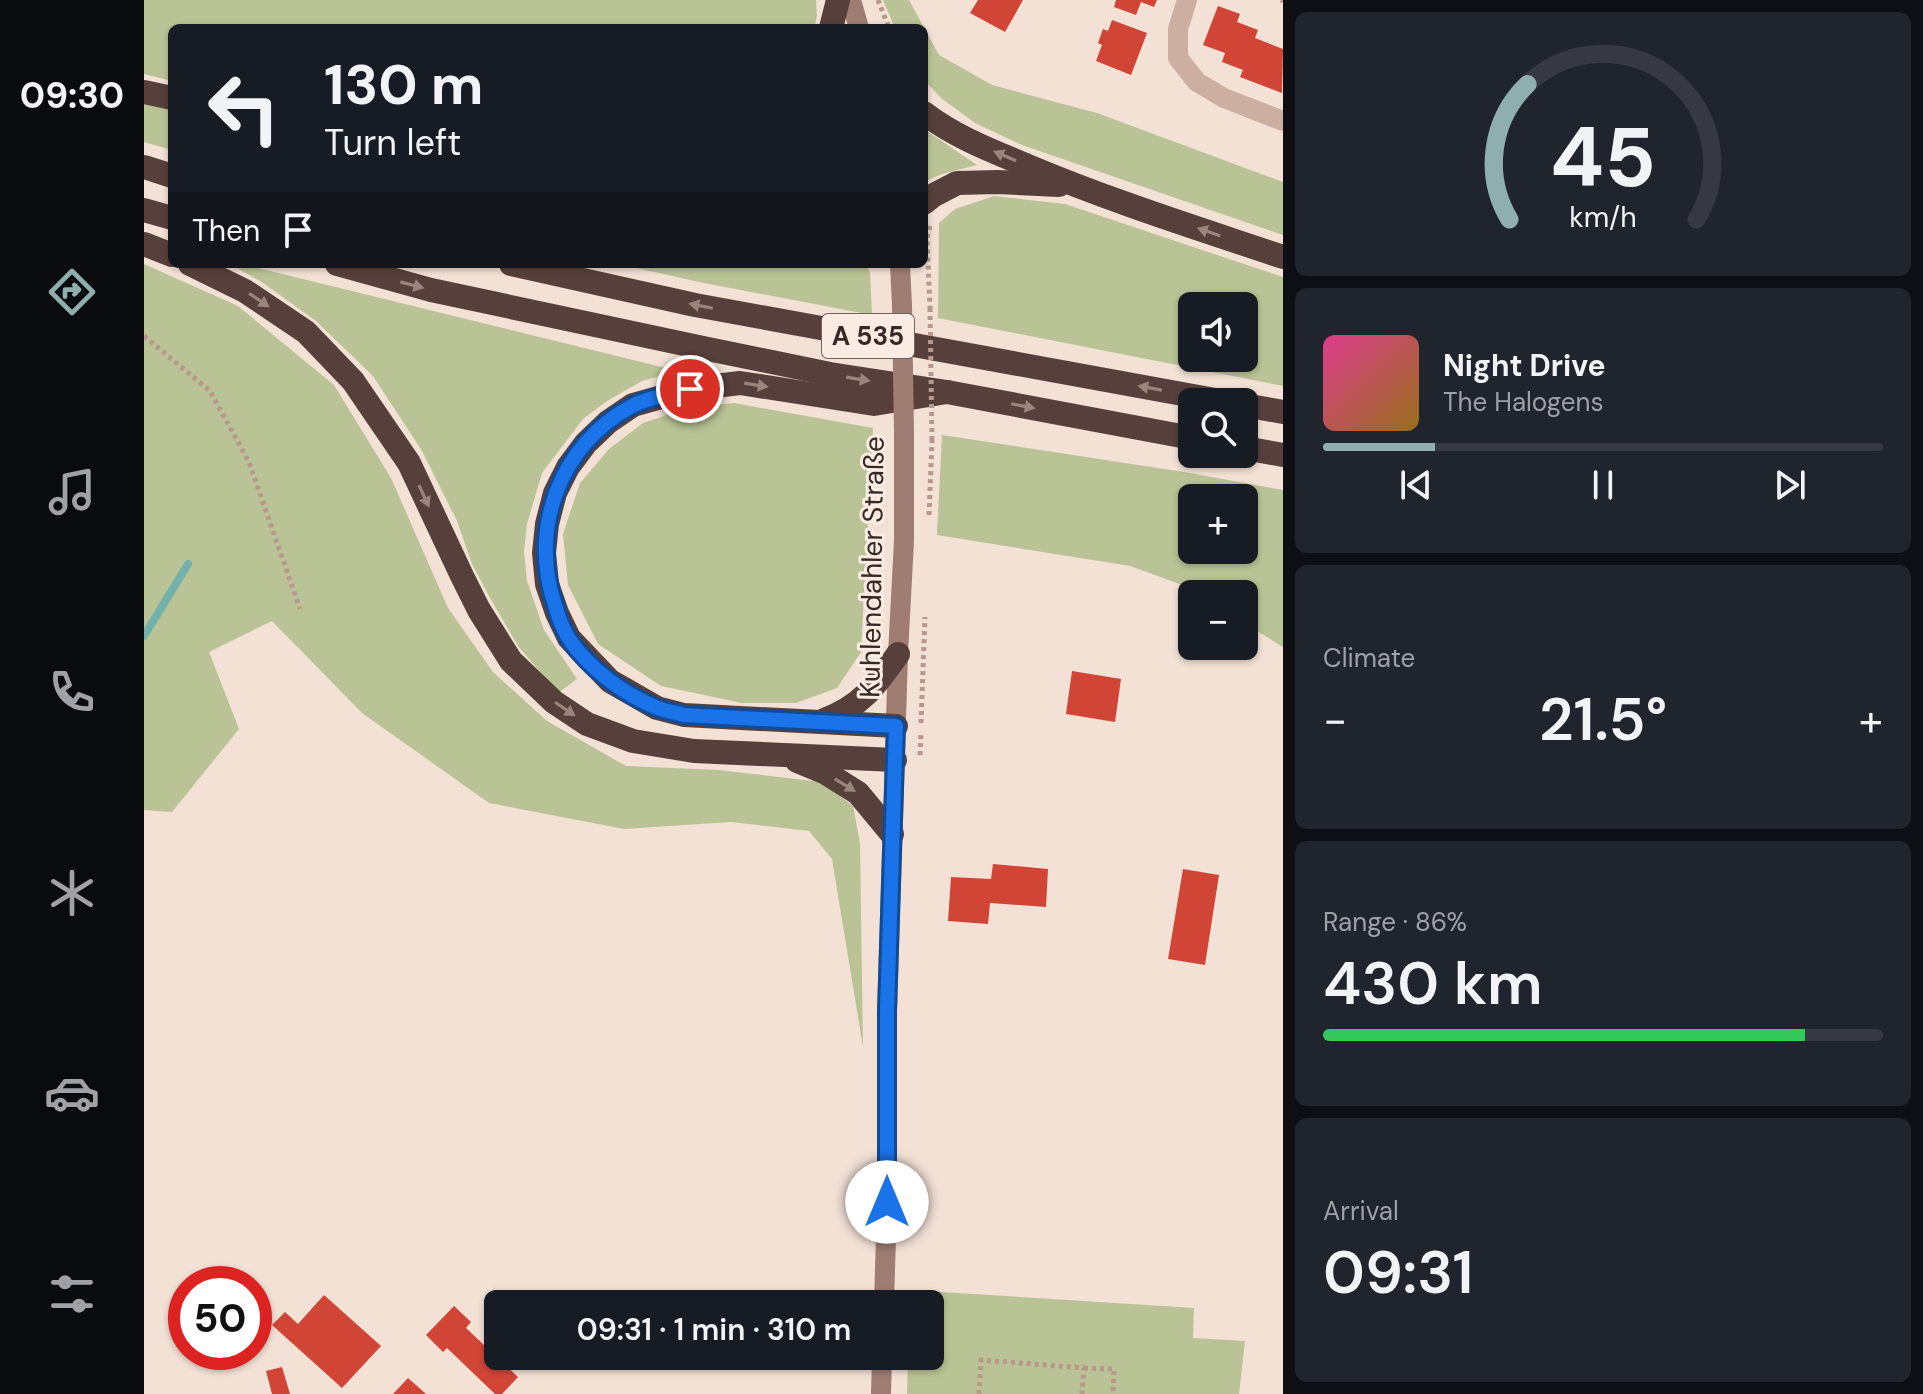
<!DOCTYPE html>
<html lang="en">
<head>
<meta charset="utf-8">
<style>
	:root { --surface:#171b24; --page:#20242c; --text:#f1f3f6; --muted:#9ea1a6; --line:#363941; --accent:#8faeae }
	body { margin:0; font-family:"DM Sans",sans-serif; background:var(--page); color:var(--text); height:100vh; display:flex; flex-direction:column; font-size:30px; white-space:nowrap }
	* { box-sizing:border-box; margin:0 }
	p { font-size:26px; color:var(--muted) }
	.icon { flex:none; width:44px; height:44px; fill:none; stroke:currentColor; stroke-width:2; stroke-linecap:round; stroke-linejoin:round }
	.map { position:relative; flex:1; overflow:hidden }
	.drawer { display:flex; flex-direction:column; gap:12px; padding:12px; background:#0d0f14; width:640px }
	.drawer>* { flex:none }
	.top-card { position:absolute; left:24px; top:24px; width:760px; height:244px; border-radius:12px; box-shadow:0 2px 6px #0004; background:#171b24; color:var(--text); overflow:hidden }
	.fabs { position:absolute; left:1034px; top:292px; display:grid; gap:16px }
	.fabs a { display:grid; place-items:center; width:80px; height:80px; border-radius:12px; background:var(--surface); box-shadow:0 2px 6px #0004; font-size:40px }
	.speed { position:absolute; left:24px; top:1266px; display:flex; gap:16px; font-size:40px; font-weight:700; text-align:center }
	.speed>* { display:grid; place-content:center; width:104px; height:104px; border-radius:50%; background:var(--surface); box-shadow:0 2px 6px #0004; line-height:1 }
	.speed .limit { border:12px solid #d22; background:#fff; color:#111 }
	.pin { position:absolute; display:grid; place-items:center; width:68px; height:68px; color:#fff; margin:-34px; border:4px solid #fff; border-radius:50%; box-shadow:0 2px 8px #0007 }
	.me { position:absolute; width:88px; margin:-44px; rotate:0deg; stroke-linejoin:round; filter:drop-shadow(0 0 6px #0008) }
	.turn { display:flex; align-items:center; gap:28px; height:168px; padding:0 24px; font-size:36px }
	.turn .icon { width:104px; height:104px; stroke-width:2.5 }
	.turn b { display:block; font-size:56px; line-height:68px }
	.then { display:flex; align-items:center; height:76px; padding:0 24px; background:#0003; gap:16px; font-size:30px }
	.big { font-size:60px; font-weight:600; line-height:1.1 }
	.drawer .card { flex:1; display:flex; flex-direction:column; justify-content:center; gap:12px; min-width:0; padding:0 28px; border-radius:12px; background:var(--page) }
	.drawer .dial { align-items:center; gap:0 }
	.dial svg { height:208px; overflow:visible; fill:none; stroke:var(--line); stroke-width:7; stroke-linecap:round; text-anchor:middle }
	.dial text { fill:var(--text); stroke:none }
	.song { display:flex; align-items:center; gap:24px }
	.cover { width:96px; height:96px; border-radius:12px; background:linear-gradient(135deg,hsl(330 70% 55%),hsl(40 70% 35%)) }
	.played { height:8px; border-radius:4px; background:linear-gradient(90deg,var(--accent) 20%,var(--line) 20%) }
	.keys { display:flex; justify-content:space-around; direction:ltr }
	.heat { display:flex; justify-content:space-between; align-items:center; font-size:44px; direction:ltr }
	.charge { height:12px; border-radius:6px; background:linear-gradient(90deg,#34c759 86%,var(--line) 0) }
	.trip { position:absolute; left:340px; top:1290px; width:460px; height:80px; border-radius:12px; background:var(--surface); box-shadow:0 2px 6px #0004; font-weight:600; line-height:80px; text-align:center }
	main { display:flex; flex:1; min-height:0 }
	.tab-bar { display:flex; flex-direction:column; width:144px; justify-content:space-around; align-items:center; background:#090b0e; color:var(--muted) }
	.tab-bar .icon { width:56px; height:56px }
	.tab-bar .selected { color:var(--accent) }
	.tab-bar b { font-size:36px; color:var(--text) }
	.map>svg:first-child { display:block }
	.green { fill:#bac395; fill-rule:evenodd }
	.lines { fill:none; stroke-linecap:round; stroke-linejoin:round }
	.stream { stroke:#73b2ac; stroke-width:8 }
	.building { fill:#d14536 }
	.path { stroke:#b8988c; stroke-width:5; stroke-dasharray:4 4; stroke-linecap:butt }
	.street { stroke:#ccafa1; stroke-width:20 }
	.secondary { stroke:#9f7d73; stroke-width:20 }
	.highway { stroke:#57403b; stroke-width:24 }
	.path-bridge { stroke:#b8988c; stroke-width:5; stroke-dasharray:4 4; stroke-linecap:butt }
	.secondary-bridge { stroke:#9f7d73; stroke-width:20 }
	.oneway { fill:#99857e }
	.route-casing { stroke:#114b97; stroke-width:20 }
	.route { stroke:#1a73e8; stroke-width:14 }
	.labels { text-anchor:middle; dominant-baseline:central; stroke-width:6; stroke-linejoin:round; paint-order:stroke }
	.shield { fill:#fbece3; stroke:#70635e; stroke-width:2 }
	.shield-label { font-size:26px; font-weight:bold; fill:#352825 }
	.street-label { font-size:28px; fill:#352825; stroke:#fbece3 }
</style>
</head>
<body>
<main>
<nav class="tab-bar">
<b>09:30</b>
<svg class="icon selected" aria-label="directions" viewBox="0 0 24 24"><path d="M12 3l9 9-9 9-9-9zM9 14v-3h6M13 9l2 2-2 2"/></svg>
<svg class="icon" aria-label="music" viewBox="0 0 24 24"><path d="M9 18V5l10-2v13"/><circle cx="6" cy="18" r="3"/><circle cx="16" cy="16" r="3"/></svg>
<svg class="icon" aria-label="phone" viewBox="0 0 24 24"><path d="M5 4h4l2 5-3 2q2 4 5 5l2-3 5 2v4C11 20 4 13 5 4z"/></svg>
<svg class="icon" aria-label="climate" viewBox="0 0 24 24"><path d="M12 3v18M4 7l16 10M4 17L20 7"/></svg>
<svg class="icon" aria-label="car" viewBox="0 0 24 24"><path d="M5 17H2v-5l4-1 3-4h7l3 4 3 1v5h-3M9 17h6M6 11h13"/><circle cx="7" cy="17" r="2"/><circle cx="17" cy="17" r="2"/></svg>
<svg class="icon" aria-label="filters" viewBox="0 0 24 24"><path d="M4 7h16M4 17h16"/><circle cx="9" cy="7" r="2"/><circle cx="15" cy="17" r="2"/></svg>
</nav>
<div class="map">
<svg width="1139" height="1394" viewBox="0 0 1139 1394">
	<rect width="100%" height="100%" fill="#f3e1d6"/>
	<g class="green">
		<path d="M 0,0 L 672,0 L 673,16 L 670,28 L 28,28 L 28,81 L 0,74 Z"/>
		<path d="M 739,0 L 765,0 L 795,55 L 848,85 L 953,113 L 1139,182 L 1139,235 L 878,145 L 831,123 L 797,98 L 780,80 L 780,28 L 751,28 Z"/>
		<path d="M 0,104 L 28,109 L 28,150 L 0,142 Z"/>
		<path d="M 780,129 L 833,165 L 798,174 L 782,181 L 780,162 Z"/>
		<path d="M 850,196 L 921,204 L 1139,277 L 1139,386 L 794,318 L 795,223 L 811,209 ZM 1048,306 L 1100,306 L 1100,358 L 1048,358 Z"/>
		<path d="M 0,264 L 94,306 L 190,385 L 247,478 L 304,608 L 349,672 L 403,721 L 482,766 L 575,770 L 678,782 L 709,806 L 716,843 L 719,1047 L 688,859 L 665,831 L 587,822 L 480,829 L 345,803 L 218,713 L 128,621 L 65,652 L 95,729 L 28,812 L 0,810 Z"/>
		<path d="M 86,264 L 98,264 L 534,371 L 498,381 L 463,401 L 439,419 L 398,473 L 383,524 L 380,551 L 383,581 L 400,630 L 433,679 L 414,693 L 374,646 L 346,598 L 328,564 L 313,521 L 278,451 L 229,376 L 172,321 L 119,283 Z"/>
		<path d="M 475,264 L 721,264 L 726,272 L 728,315 L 555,282 Z"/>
		<path d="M 590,403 L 729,428 L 717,652 L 693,688 L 652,703 L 598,703 L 517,686 L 454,644 L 424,585 L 419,534 L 436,483 L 465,449 L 499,423 L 543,408 Z"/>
		<path d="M 798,435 L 1040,472 L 1139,490 L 1139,647 L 1100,623 L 1100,594 L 1055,594 L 1044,587 L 986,566 L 793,535 ZM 1048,498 L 1100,498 L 1100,550 L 1048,550 Z"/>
		<path d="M 766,1290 L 1050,1308 L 1049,1338 L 1101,1341 L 1095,1394 L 763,1394 L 764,1356 L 786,1356 L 786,1304 L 765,1304 Z"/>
	</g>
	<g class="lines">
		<path class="stream" d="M 0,636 L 44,564"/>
	</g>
	<g class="building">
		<path d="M 834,0 L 879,0 L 861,32 L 826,13 Z"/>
		<path d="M 972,0 L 1013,0 L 1010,7 L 997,2 L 992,15 L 970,7 Z"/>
		<path d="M 1074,6 L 1096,14 L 1093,22 L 1114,30 L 1111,38 L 1139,49 L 1138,93 L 1096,77 L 1099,70 L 1078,62 L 1081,53 L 1059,45 Z"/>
		<path d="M 968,20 L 1003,33 L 987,75 L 952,61 L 958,45 L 954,43 L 959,29 L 964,31 Z"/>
		<path d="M 928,671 L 977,679 L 971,722 L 922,714 Z"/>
		<path d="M 849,864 L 904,869 L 902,907 L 846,903 L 844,924 L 804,921 L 807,877 L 847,879 Z"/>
		<path d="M 1039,869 L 1075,875 L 1061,965 L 1024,959 Z"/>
		<path d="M 180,1295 L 237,1346 L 198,1388 L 128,1325 L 141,1312 L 154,1324 Z"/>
		<path d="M 310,1306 L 327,1322 L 322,1328 L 374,1377 L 358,1394 L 351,1394 L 303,1348 L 299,1352 L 282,1335 Z"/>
		<path d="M 138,1367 L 146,1394 L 128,1394 L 122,1371 Z"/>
		<path d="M 264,1378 L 282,1394 L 249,1394 Z"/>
	</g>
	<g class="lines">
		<g class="path">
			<path d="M 734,0 L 745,28"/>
			<path d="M 1137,0 L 1139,1"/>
			<path d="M 786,226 L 783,238 L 786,308"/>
			<path d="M 0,336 L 66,391 L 105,462 L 156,609"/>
			<path d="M 785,515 L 788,440"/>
			<path d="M 777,723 L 781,617"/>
			<path d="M 776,755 L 777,733"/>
			<path d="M 940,1368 L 970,1369 L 969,1394"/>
			<path d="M 835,1394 L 837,1360 L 940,1368 L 938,1394"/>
		</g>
		<path class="street" d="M 1043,0 L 1034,29 L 1034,58 L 1053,82 L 1080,98 L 1139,121"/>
		<g class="secondary">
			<path d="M 707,0 L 715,28"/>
			<path d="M 756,264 L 758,306"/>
			<path d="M 740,1304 L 743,1202 L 743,1012 L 754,654 L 760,541 L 760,434"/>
			<path d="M 737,1394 L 738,1356"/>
		</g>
		<g class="highway">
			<path d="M 687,28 L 694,0"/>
			<path d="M 0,92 L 28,98"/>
			<path d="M 780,113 C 811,137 848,151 884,166 C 967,201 1053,228 1139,257"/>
			<path d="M 0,167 L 28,176"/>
			<path d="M 780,203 L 790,195 L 813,183 L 854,182 L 915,185"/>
			<path d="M 0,210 L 28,218"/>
			<path d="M 0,244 L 28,255"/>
			<path d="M 46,264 L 101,291 L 162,332 L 209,381 L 265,463 L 318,576 L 335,610 L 367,661 L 410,702 L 443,724 L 489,741 L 550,751 L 751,760"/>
			<path d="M 193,264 L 287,290 L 559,348 L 686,374 L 803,392 L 1048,438"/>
			<path d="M 367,264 L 551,305 L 1082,402"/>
			<path d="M 1100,405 L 1139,412"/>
			<path d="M 1100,448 L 1139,455"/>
			<path d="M 680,720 C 717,707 732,685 754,654"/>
			<path d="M 752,726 L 540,715 L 513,708 L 466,681 L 425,638 L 413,613 L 403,584 L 400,553 L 403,524 L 411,493 L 424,467 L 442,443 L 464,422 L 489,405 L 546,389 L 596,383 L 730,404 L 803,392"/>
			<path d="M 653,761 L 682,773 L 714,793 L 748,834"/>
		</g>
		<path class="path-bridge" d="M 786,308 L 788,440"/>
		<path class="secondary-bridge" d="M 758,306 L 760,434"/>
	</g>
	<defs><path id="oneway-solid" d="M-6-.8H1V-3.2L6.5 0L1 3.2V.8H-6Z" transform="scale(2)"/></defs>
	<g class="oneway">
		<use href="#oneway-solid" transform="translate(861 156) rotate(-157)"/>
		<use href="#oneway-solid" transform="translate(1065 232) rotate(-161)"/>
		<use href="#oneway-solid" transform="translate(268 285) rotate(15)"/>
		<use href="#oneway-solid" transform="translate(115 300) rotate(34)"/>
		<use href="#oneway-solid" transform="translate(557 306) rotate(-169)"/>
		<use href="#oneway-solid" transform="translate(714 379) rotate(9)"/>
		<use href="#oneway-solid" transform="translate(612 385) rotate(9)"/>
		<use href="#oneway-solid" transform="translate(1006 388) rotate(-170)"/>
		<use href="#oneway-solid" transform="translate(879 406) rotate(11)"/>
		<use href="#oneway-solid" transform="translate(280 496) rotate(65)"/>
		<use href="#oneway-solid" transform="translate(421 709) rotate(34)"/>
		<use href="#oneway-solid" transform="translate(701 785) rotate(31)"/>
	</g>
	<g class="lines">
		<g class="route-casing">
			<path id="route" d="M 546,389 C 528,394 505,397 488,406 C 415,445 385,530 411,605 C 414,616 419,629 425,639 C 445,668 478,693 511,707 C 520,711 530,712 540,715 L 752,726 L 743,1012 L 743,1202"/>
		</g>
		<use href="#route" class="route"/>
	</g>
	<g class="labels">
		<rect class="shield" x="678" y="314" width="92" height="44" rx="6"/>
		<g class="shield-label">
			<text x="724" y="336">A 535</text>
		</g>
		<g class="street-label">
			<text transform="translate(728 567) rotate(-89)">Kuhlendahler Straße</text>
		</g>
	</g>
</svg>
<div class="fabs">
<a><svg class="icon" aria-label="sound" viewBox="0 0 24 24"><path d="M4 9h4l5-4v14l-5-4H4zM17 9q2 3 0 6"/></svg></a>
<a><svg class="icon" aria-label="search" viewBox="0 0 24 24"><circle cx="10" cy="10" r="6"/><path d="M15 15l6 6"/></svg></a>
<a>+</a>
<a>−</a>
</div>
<div class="speed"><div class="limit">50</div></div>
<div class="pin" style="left:546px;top:389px;background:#d93025"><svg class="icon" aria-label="arrive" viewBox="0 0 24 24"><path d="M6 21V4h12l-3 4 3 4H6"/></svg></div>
<svg class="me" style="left:743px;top:1202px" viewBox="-20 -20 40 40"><circle r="19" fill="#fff"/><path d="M0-13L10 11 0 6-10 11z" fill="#1a73e8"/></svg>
<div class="trip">09:31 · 1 min · 310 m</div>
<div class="top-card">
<div class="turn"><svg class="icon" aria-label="left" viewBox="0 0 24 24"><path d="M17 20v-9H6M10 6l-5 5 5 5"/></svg><div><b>130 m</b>Turn left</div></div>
<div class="then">Then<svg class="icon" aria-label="arrive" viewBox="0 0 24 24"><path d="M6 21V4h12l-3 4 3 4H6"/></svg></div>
</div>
</div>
<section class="drawer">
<div class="card dial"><svg viewBox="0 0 100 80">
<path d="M14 69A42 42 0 1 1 86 69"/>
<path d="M14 69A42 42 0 0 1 21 17" stroke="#8faeae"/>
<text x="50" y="56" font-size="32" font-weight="700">45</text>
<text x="50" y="72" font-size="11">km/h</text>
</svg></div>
<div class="card">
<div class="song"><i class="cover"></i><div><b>Night Drive</b><p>The Halogens</p></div></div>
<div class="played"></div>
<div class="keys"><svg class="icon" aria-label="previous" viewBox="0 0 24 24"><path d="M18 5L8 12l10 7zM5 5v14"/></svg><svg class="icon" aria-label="pause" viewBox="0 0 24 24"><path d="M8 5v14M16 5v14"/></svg><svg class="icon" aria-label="next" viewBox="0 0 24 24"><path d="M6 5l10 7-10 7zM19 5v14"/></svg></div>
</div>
<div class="card"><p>Climate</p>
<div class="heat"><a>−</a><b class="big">21.5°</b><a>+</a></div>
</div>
<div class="card"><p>Range · 86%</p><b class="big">430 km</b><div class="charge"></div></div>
<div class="card"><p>Arrival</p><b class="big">09:31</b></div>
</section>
</main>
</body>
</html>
